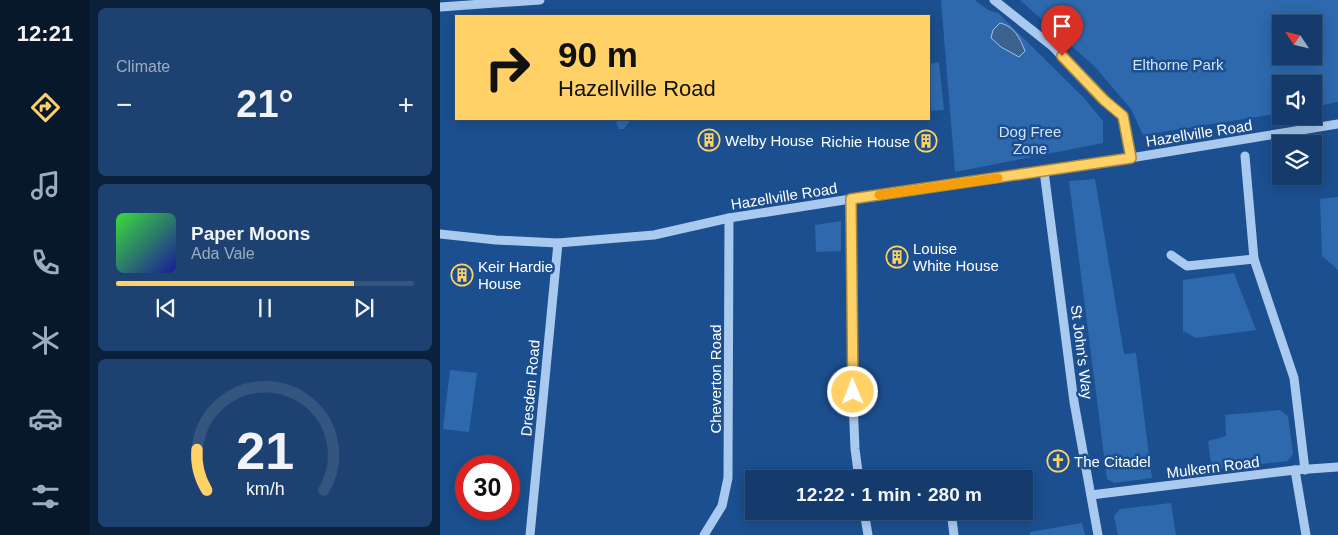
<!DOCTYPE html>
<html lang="en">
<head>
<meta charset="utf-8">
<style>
	:root { --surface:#143b6b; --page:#1d4271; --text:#f1f3f6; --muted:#9dadc1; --line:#33557e; --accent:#ffd166 }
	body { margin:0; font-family:Arial,sans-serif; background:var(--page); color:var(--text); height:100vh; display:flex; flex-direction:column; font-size:19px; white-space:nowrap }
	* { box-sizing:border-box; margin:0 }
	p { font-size:16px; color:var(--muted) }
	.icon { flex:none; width:28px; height:28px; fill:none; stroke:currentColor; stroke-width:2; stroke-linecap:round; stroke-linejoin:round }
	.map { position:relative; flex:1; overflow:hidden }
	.side { display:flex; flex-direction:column; gap:8px; padding:8px; background:#0b203b; width:350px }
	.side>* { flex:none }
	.top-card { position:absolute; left:15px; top:15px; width:475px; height:105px; border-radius:0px; box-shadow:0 2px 12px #0003,0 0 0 1px var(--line); background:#ffd166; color:#111; overflow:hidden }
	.needle { width:32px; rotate:305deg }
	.tools { position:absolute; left:832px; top:15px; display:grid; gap:10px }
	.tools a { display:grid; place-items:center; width:50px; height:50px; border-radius:0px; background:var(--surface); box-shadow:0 2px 12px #0003,0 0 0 1px var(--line); font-size:25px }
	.speed { position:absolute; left:15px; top:455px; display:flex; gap:10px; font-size:25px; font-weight:700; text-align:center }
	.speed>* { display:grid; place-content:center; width:65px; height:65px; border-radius:50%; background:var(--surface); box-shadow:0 2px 12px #0003,0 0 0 1px var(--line); line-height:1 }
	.speed .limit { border:8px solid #d22; background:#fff; color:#111 }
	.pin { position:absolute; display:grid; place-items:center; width:42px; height:42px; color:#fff; margin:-51px -21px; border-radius:50% 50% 50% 0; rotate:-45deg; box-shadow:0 0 5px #0007 }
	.pin .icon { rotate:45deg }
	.me { position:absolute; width:55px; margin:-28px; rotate:359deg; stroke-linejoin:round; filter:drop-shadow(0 0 4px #0008) }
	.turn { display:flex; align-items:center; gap:18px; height:105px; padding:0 20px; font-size:22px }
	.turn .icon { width:65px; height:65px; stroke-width:2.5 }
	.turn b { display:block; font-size:35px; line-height:42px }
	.big { font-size:38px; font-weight:700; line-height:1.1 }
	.side .tile { flex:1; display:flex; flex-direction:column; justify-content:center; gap:8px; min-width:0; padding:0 18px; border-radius:8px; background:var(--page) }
	.side .dial { align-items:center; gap:0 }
	.dial svg { height:130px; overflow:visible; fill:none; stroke:var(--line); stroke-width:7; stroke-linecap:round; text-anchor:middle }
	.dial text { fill:var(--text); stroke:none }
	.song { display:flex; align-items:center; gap:15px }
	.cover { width:60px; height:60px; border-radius:8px; background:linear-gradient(135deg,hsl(120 70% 55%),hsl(240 70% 35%)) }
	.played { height:5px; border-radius:2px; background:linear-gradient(90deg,var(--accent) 80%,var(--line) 80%) }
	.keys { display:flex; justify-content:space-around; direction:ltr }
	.heat { display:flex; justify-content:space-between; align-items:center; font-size:28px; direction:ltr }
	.trip { position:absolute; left:305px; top:470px; width:288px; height:50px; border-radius:0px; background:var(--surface); box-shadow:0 2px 12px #0003,0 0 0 1px var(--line); font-weight:700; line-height:50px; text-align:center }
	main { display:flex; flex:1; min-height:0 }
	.tabs { display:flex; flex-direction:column; width:90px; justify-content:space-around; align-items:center; background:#08182b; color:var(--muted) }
	.tabs .icon { width:35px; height:35px }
	.tabs .current { color:var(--accent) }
	.tabs b { font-size:22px; color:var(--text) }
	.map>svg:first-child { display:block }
	.green { fill:#2e69ad; fill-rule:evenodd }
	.water { fill:#3c6290; stroke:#9cc4f0 }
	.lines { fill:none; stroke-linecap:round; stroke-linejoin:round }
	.minor { stroke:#a9c9ee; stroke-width:9 }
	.route-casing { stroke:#a68842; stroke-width:12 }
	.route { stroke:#ffd166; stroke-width:9 }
	.slow { stroke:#f59e0b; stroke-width:9 }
	.labels { text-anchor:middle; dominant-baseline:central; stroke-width:5; stroke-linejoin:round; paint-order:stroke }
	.park-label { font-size:15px; fill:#cfe3fa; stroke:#1b4f8f }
	.street-label { font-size:15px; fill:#fff; stroke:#1b4f8f }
	.poi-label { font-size:15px; fill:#fff; stroke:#1b4f8f; text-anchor:start }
</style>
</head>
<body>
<main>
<nav class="tabs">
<b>12:21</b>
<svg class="icon current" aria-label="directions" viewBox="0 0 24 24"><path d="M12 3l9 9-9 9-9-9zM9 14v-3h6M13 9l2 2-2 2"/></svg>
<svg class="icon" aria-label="music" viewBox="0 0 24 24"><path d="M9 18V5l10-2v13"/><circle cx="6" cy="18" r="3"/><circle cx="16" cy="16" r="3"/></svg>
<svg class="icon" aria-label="phone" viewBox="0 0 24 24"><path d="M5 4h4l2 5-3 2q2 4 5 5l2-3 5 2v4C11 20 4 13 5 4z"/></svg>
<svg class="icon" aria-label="climate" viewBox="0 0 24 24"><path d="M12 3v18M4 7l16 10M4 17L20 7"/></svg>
<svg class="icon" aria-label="car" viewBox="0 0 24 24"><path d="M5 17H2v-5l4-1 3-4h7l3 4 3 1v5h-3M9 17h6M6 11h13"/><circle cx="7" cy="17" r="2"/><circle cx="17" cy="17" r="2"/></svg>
<svg class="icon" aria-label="filters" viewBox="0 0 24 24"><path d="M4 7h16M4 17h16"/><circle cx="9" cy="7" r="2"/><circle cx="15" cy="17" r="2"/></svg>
</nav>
<section class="side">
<div class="tile"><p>Climate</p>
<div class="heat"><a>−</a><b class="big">21°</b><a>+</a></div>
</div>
<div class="tile">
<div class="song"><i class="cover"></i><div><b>Paper Moons</b><p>Ada Vale</p></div></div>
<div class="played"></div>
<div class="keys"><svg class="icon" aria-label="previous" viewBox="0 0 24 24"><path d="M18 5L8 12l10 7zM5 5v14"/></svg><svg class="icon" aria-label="pause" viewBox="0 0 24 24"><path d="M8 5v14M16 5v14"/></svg><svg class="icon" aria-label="next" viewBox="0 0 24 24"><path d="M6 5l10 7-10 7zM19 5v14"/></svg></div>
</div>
<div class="tile dial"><svg viewBox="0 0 100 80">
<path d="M14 69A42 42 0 1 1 86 69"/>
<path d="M14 69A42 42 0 0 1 8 44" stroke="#ffd166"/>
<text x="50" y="56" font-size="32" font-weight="700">21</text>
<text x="50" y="72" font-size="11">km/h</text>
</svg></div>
</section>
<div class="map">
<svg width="898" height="535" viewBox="0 0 898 535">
	<rect width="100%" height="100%" fill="#1b4f8f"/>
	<g class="green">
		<path d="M 501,0 L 535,0 L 548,10 L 558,13 L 644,98 L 663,121 L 663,143 L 515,172 Z"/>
		<path d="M 580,0 L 898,0 L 898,102 L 874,107 L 874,84 L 841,84 L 841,113 L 703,135 L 691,109 L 655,67 ZM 841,24 L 874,24 L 874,56 L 841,56 Z"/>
		<path d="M 499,62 L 504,110 L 489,111 L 489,64 Z"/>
		<path d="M 177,119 L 191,119 L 184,129 L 179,129 L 176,123 Z"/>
		<path d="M 655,179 L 684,354 L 696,353 L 712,478 L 674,483 L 667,479 L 629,181 Z"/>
		<path d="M 898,197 L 898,270 L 882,256 L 880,199 Z"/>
		<path d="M 401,221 L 401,251 L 376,252 L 375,225 Z"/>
		<path d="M 794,273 L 816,330 L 756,338 L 743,331 L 743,280 Z"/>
		<path d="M 10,370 L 37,373 L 29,432 L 3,429 Z"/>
		<path d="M 840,410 L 848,416 L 853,454 L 848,461 L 777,469 L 771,463 L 768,441 L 786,436 L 785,415 Z"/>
		<path d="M 731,503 L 736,535 L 678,535 L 674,516 L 680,509 Z"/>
		<path d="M 642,523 L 645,535 L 590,535 L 590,532 Z"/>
	</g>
	<path class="water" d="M 560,23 C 574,26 580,38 585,51 L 579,57 L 561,47 L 551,38 L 553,30 Z"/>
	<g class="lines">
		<g class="minor">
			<path d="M 554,0 L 612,46 L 664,100 L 683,116 L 691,158"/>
			<path d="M 0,7 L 100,0"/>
			<path d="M 805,156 L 814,259 L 854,378 L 865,470"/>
			<path d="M 604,171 L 634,402 L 658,535"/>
			<path d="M 411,199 L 412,376 L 415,449 L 419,479"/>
			<path d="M 0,234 L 56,240 L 118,243 L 214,235 L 289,218 L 430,196 L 660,163 L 898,124"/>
			<path d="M 731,255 L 747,266 L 814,259"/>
			<path d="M 855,470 L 866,535"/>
			<path d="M 651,495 L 855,470 L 898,467"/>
			<path d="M 424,511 L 428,535"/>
			<path d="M 511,511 L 514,535"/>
			<path d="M 90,535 L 118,243"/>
			<path d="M 264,535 L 282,506 L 288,478 L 289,218"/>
		</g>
	</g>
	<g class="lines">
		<g class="route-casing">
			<path id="route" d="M 413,392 L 411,199 L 691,158 L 683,116 L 664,100 L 622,56"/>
		</g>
		<use href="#route" class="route"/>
		<path class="slow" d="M 439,195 L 558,178"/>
	</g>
	<defs>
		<g id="building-ring" transform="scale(1.125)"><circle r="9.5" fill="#1b4f8f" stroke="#ffd166" stroke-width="1.5"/><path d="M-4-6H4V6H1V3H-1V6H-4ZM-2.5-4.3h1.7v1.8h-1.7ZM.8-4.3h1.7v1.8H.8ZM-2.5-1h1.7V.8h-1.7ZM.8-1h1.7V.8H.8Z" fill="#ffd166"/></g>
		<g id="church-ring" transform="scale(1.125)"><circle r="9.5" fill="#1b4f8f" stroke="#ffd166" stroke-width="1.5"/><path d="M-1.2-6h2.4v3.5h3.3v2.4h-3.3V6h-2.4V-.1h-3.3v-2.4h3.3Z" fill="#ffd166"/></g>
	</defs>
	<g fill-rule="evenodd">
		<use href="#building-ring" x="269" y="140"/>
		<use href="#building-ring" x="486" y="141"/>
		<use href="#building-ring" x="457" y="257"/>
		<use href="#building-ring" x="22" y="275"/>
		<use href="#church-ring" x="618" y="461"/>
	</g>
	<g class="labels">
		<g class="park-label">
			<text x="738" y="64">Elthorne Park</text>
			<text x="590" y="131">Dog Free<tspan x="590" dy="17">Zone</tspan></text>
		</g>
		<g class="street-label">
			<text transform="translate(759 133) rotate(-9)">Hazellville Road</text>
			<text transform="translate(344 196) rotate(-9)">Hazellville Road</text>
			<text transform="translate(642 352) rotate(83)">St John's Way</text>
			<text transform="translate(275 379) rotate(-90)">Cheverton Road</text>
			<text transform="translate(90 388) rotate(-85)">Dresden Road</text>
			<text transform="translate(773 467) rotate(-7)">Mulkern Road</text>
		</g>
		<g class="poi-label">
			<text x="285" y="140">Welby House</text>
			<text x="470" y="141" text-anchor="end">Richie House</text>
			<text x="473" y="248">Louise<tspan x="473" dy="17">White House</tspan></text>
			<text x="38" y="266">Keir Hardie<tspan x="38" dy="17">House</tspan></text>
			<text x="634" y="461">The Citadel</text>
		</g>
	</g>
</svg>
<div class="tools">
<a><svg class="needle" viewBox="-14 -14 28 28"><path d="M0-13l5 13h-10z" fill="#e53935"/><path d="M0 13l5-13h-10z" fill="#9dadc1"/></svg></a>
<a><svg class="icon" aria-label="sound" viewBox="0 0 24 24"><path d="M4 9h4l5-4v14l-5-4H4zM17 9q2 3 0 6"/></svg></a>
<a><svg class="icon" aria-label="layers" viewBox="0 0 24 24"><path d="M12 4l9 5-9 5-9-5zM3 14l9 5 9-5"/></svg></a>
</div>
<div class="speed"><div class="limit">30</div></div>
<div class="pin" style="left:622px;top:56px;background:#d93025"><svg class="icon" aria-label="arrive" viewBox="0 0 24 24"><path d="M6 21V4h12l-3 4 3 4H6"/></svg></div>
<svg class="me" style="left:413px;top:392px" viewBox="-20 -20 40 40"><circle r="17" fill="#ffd166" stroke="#fff" stroke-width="3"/><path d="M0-11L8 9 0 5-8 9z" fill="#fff"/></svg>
<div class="trip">12:22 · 1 min · 280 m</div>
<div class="top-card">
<div class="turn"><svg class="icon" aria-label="right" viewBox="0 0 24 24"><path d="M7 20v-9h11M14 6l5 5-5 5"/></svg><div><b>90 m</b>Hazellville Road</div></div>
</div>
</div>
</main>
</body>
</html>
